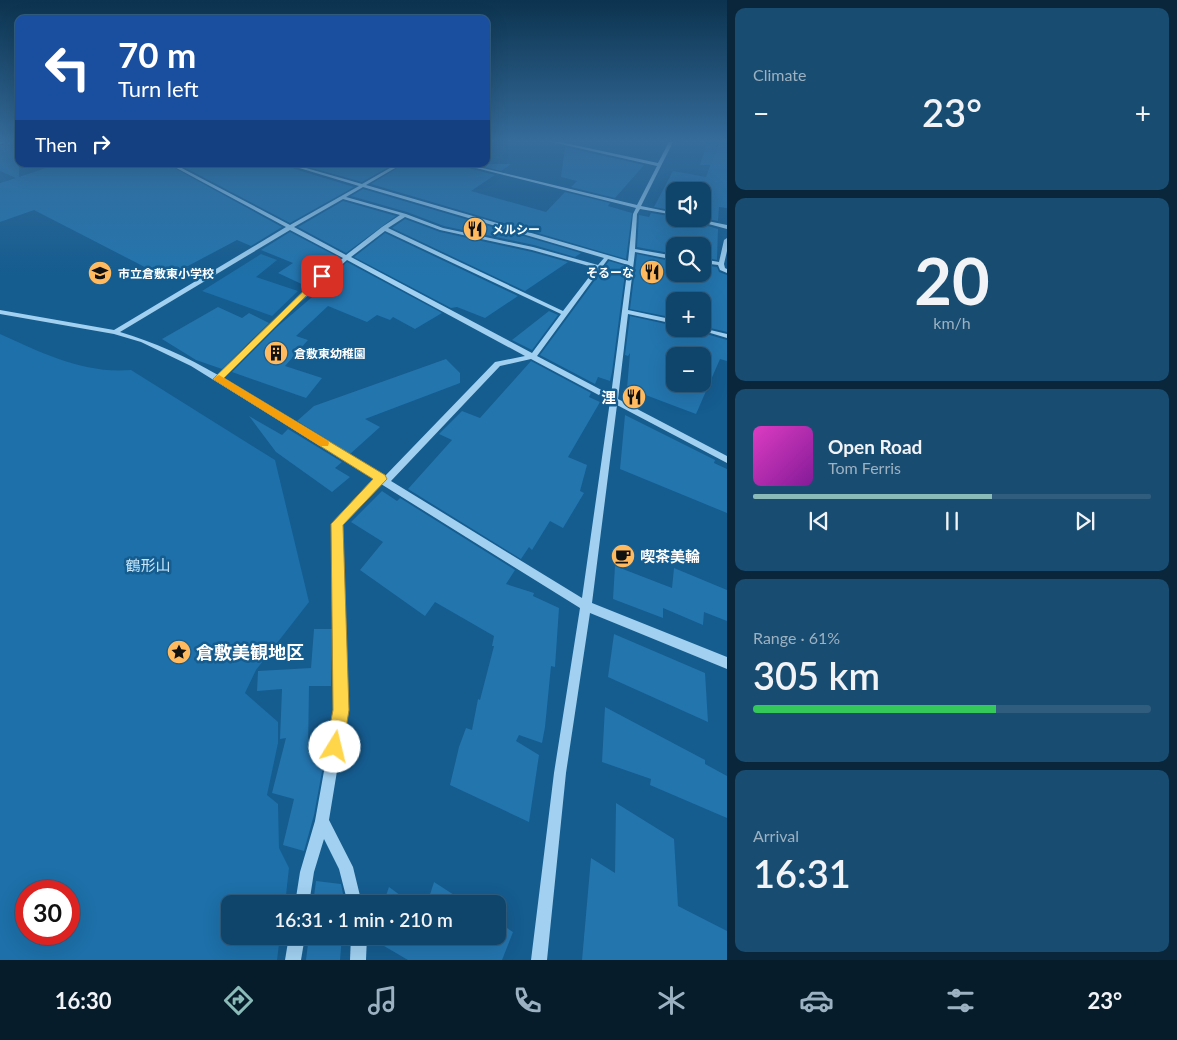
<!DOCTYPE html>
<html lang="en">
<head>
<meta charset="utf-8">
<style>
	:root { --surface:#10456b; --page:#194c71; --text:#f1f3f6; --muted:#9cb1c1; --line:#305d7e; --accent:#8bbbb9 }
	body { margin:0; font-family:Lato,"Noto Sans JP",sans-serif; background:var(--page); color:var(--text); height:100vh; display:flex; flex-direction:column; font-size:19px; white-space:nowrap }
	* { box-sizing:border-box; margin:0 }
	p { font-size:16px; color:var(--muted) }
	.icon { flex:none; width:28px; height:28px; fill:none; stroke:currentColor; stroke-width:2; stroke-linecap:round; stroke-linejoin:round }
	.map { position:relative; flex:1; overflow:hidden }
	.panel { display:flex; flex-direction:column; gap:8px; padding:8px; background:#09263b; width:450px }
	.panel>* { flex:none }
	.guide { position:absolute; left:15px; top:15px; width:475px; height:152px; border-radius:10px; box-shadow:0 5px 20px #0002,0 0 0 1px var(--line); background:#1a4fa0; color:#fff; overflow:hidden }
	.tools { position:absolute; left:666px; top:182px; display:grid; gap:10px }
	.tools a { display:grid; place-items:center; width:45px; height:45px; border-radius:10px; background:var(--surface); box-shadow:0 5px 20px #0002,0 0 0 1px var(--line); font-size:25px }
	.speed { position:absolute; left:15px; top:880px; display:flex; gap:10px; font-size:25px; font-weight:700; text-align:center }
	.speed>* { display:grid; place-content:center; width:65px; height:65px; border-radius:50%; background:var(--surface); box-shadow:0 5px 20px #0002,0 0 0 1px var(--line); line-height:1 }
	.speed .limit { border:8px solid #d22; background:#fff; color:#111 }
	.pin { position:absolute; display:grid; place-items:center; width:42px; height:42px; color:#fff; margin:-21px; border-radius:10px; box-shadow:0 2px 8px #0006 }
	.me { position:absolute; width:55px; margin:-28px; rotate:9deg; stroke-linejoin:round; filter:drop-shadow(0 0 4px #0008) }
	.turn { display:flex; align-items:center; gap:18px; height:105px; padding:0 20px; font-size:22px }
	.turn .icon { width:65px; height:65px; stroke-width:2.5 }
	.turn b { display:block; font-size:35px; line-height:42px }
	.then { display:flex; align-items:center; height:48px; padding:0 20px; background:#0003; gap:10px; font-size:19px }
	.big { font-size:38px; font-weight:600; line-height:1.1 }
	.panel .card { flex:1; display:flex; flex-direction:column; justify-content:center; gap:8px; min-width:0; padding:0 18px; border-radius:10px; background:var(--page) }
	.panel .dial { align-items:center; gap:0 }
	.dial b { font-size:65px; line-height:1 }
	.song { display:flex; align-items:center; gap:15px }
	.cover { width:60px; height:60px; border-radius:8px; background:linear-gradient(135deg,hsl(310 70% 55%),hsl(290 70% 35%)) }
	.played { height:5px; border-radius:2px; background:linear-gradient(90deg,var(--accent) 60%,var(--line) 60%) }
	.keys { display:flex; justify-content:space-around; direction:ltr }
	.heat { display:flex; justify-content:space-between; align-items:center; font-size:28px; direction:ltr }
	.charge { height:8px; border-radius:4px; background:linear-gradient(90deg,#34c759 61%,var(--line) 0) }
	.trip { position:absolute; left:221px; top:895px; width:285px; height:50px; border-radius:10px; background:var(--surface); box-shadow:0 5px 20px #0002,0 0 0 1px var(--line); font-weight:600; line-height:50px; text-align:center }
	.dock { display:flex; height:80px; justify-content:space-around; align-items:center; background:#061c2b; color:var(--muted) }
	.dock .icon { width:35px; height:35px }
	.dock .selected { color:var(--accent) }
	.dock b { font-size:22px; color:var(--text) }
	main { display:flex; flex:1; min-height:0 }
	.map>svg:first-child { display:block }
	.green { fill:#1d70a9; fill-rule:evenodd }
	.building { fill:#2375ae; fill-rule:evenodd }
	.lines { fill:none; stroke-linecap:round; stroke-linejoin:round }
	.minor { fill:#a1d0f0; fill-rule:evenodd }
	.route { fill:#ffd54a; stroke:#a68a30 }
	.slow { fill:#f59e0b }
	.labels { text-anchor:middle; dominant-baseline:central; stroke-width:5; stroke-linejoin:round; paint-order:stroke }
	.far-poi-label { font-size:12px; font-weight:bold; fill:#fff; stroke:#155c8f; text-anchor:start }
	.poi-label { font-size:15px; font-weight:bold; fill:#fff; stroke:#155c8f; text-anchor:end }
	.park-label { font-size:15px; fill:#c7e7fc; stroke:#155c8f }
	.near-poi-label { font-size:18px; font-weight:bold; fill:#fff; stroke:#155c8f; text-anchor:start }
</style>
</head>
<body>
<main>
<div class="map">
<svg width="727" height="960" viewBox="0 0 727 960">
	<rect width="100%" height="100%" fill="#155c8f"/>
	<g class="green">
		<path d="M 707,142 L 718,142 L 711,165 L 700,165 Z"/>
		<path d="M 261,254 L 277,260 L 256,277 L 298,291 L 272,316 L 202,291 Z"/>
		<path d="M 0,334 C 42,353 84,374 131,370 L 275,460 L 309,602 L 256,670 L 245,693 L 278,722 L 278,743 L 267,795 L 278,804 L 279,848 L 289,868 L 285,904 L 230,904 L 230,936 L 280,936 L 277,960 L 0,960 ZM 26,891 L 69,891 L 69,934 L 26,934 Z"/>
	</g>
	<g class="building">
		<path d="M 9,142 L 19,142 L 19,177 L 58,164 L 167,164 L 282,227 L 251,246 L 237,240 L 186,267 L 189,268 L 168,279 L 34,210 L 0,222 L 0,183 L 16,178 L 0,171 L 0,146 Z"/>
		<path d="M 719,142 L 727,142 L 727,208 L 719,207 L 718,221 L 702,218 L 702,191 L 675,191 L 675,211 L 654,207 L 673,171 L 706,177 Z"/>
		<path d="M 565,147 L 644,165 L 615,198 L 571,187 L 577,181 L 561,177 Z"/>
		<path d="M 178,164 L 284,164 L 285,166 L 354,187 L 290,223 Z"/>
		<path d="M 298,164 L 394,164 L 362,182 Z"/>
		<path d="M 404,164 L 458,164 L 460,166 L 495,175 L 471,191 L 546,212 L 565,192 L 610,203 L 608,206 L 632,213 L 626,259 L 371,184 Z"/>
		<path d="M 473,164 L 511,164 L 501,171 Z"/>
		<path d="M 363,189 L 581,253 L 575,257 L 534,245 L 444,226 L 407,212 L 351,196 Z"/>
		<path d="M 343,201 L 396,216 L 346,253 L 298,227 Z"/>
		<path d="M 651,213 L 675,217 L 675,219 L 688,219 L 690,221 L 718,229 L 717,260 L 702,257 L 702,246 L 675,246 L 675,254 L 637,247 L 639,215 L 649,217 Z"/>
		<path d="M 405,219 L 440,232 L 532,252 L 568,262 L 525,291 L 392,228 Z"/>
		<path d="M 290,232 L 340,258 L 308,287 L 278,273 L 293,263 L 261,250 Z"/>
		<path d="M 385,233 L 518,296 L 485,318 L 457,307 L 451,308 L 354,257 Z"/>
		<path d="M 637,254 L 675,262 L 675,274 L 702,274 L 702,265 L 717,267 L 719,272 L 727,275 L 727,332 L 702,326 L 702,301 L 675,301 L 675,318 L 630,309 Z"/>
		<path d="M 609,261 L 626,266 L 612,372 L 610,381 L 598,377 L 595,384 L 540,355 Z"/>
		<path d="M 347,262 L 442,313 L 415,329 L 393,317 L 390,320 L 377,315 L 367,322 L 328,306 L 296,336 L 308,340 L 285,366 L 322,378 L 306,398 L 232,372 L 277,327 L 318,292 L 316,290 Z"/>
		<path d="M 218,307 L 242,318 L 249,313 L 269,323 L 222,369 L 196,360 L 162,339 Z"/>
		<path d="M 549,311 L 558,315 L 532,350 L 512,340 Z"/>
		<path d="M 630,316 L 675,326 L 675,329 L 695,329 L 696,331 L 727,340 L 727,361 L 720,359 L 696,414 L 627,388 L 630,353 L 628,356 L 625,355 ZM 675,356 L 702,356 L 702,384 L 675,384 Z"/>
		<path d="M 446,359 L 460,373 L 460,383 L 365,419 L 380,427 L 350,454 L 297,421 L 314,406 Z"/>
		<path d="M 531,361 L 591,393 L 589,397 L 600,402 L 568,457 L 587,465 L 580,491 L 584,493 L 563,528 L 550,521 L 532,550 L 529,547 L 521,559 L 408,489 L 452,440 L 439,434 L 462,411 L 480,418 Z"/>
		<path d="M 625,415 L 715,460 L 714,463 L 727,469 L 727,513 L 620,469 Z"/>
		<path d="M 249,416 L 282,435 L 288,429 L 342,462 L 335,468 L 350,477 L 332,492 L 276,452 Z"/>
		<path d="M 382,491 L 397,501 L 400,498 L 515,570 L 506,584 L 534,593 L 533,596 L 559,608 L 555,667 L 551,666 L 545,727 L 542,743 L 519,735 L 516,741 L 539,755 L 529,822 L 450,785 L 459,747 L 466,728 L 472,730 L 478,699 L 480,700 L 494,646 L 492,646 L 494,636 L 435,602 L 425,616 L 360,570 L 383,542 L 351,522 Z"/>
		<path d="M 615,566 L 672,588 L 674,568 L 727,590 L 727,621 L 704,612 L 703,625 L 663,608 L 663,618 L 613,599 Z"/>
		<path d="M 314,629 L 332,629 L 332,656 L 331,686 L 309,686 L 308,751 L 325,755 L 314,815 L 304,851 L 283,845 L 294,799 L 272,793 L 286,738 L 280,739 L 282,689 L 257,691 L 258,671 L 311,668 Z"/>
		<path d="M 614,634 L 705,673 L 708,722 L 608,677 Z"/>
		<path d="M 605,707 L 705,760 L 705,764 L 727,776 L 727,818 L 650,785 L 651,779 L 602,762 Z"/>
		<path d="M 616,803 L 674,839 L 678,906 L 727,931 L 727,960 L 582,960 L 591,858 L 615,873 Z"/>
		<path d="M 316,881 L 341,884 L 345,904 L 313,904 Z"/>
		<path d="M 434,882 L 468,904 L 427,904 Z"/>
		<path d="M 389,887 L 412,904 L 383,904 Z"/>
		<path d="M 498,922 L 513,932 L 502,960 L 408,960 L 372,939 L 373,936 L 498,936 Z"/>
		<path d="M 309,936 L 342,936 L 340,960 L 306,960 Z"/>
	</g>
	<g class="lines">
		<g class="minor">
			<path d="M 0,142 L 6,142 L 0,144 Z"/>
			<path d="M 552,142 L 560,142 L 658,163 L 669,142 L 673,142 L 641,206 L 675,213 L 675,215 L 640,209 L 637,214 L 635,249 L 675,256 L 675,260 L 635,252 L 628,310 L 675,320 L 675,324 L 628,314 L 618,399 L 727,456 L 727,463 L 617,405 L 592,603 L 727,657 L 727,669 L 590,613 L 566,773 L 547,960 L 531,960 L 554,773 L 580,608 L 381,484 L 342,525 L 347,710 L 329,820 L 353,867 L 362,904 L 348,904 L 339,869 L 324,839 L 314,872 L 309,904 L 295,904 L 300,872 L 315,821 L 335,710 L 332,524 L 375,480 L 191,366 L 141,342 L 114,334 L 0,314 L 0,310 L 114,330 L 286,227 L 169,164 L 174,164 L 290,225 L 359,186 L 286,164 L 292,164 L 362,184 L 397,164 L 402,164 L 366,185 L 628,261 L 633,214 L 636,208 L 460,164 L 466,164 L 637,205 L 657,166 ZM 363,187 L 604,258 L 598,265 L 533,247 L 443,228 L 406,214 L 346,197 ZM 343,199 L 400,215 L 382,227 L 346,255 L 294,227 ZM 405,217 L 440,230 L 532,250 L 596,268 L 563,311 L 388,228 ZM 290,230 L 343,258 L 283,312 L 218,375 C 187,357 154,342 120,332 ZM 385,231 L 561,314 L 532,353 L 351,257 ZM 608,259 L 628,265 L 611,395 L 537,356 ZM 347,260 L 525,356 L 495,362 L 384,477 L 223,378 L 287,314 ZM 531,359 L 610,401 L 582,598 L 391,481 L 500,366 Z"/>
			<path d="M 690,219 L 698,219 L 727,225 L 727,229 Z"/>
			<path d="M 727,238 L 727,251 L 724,264 L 725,268 L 727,269 L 727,273 L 720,270 L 718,265 L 702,263 L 702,259 L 719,262 L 724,240 Z"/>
			<path d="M 702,328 L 727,334 L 727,338 L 697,329 Z"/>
			<path d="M 289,936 L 305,936 L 301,960 L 285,960 Z"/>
			<path d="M 351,936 L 367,936 L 366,960 L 350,960 Z"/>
		</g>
	</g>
	<linearGradient id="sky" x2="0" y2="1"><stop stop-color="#0c334f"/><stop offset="0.51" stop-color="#356c9b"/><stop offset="1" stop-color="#356c9b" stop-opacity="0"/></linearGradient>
	<rect width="727" height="276" fill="url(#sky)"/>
	<path class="route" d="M 320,275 L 326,276 L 224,378 L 385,475 L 387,479 L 343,525 L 349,710 L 343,747 L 340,753 L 335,755 L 329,753 L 326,747 L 333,710 L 331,524 L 373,479 L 213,379 Z"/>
	<path class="slow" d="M 219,375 L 328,441 L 329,443 L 328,446 L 320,446 L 215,380 L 214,378 Z"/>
	<defs>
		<g id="restaurant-disc" transform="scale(1.25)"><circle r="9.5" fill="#ffba60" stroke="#155c8f"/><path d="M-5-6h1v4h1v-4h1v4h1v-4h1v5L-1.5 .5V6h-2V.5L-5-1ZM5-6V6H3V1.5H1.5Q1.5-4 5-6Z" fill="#111"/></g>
		<g id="school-disc" transform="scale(1.25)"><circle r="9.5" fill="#ffba60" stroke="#155c8f"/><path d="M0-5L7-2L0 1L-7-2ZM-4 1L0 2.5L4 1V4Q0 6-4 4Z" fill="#111"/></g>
		<g id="building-disc" transform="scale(1.25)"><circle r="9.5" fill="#ffba60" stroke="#155c8f"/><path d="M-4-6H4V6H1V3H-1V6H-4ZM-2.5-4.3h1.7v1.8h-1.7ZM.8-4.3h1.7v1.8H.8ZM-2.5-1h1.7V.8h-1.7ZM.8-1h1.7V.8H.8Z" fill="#111"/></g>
		<g id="cafe-disc" transform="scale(1.25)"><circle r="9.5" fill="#ffba60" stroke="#155c8f"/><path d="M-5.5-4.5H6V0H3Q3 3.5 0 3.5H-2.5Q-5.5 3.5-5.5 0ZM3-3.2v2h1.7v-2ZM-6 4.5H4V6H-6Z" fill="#111"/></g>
		<g id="sight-disc" transform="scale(1.25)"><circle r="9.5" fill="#ffba60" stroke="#155c8f"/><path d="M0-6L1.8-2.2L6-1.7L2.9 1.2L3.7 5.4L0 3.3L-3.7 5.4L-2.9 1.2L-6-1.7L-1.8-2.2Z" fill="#111"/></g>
	</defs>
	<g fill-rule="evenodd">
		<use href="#restaurant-disc" x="475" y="229"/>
		<use href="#restaurant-disc" x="652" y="272"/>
		<use href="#school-disc" x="100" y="273"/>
		<use href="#building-disc" x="276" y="353"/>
		<use href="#restaurant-disc" x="634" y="397"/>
		<use href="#cafe-disc" x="623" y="556"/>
		<use href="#sight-disc" x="179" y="652"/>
	</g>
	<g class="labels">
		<g class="far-poi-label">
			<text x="492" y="229">メルシー</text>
			<text x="634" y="272" text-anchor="end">そるーな</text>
			<text x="118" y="273">市立倉敷東小学校</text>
			<text x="294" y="353">倉敷東幼稚園</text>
		</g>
		<g class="poi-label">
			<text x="616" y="397">浬</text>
			<text x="640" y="556" text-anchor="start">喫茶美輪</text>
		</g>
		<g class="park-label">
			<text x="148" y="565">鶴形山</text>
		</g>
		<g class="near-poi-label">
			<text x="196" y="652">倉敷美観地区</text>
		</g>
	</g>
</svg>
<div class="tools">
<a><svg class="icon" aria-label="sound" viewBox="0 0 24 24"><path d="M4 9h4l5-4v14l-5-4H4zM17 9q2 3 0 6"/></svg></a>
<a><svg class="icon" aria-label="search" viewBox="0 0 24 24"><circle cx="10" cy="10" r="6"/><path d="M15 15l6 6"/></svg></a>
<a>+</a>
<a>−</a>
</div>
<div class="speed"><div class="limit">30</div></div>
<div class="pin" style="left:322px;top:276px;background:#d93025"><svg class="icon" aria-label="arrive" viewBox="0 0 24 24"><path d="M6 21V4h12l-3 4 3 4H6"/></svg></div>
<svg class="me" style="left:335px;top:747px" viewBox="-20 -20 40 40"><circle r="19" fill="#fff"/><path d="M0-13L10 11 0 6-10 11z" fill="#ffd54a"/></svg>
<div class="trip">16:31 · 1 min · 210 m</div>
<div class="guide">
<div class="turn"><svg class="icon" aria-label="left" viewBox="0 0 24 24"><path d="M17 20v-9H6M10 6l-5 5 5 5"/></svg><div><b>70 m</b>Turn left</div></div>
<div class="then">Then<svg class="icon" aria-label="right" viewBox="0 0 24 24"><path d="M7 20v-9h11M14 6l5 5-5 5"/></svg></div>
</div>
</div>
<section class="panel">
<div class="card"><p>Climate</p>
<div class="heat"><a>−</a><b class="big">23°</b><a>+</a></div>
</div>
<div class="card dial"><b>20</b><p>km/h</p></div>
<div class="card">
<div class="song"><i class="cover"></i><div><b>Open Road</b><p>Tom Ferris</p></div></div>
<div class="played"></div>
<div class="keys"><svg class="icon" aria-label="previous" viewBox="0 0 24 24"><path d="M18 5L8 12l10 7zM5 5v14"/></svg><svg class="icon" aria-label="pause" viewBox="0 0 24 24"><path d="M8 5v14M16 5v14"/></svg><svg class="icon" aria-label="next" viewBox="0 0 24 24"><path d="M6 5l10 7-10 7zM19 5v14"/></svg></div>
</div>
<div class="card"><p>Range · 61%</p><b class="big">305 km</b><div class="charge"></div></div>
<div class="card"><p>Arrival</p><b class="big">16:31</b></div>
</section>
</main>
<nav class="dock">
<b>16:30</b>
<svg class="icon selected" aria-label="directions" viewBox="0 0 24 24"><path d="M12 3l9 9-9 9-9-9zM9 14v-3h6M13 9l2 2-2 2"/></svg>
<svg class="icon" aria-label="music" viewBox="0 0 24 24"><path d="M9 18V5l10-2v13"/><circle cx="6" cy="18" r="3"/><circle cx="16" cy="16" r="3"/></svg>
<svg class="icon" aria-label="phone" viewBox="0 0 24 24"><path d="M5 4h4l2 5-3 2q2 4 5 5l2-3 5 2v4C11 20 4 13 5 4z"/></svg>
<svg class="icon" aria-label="climate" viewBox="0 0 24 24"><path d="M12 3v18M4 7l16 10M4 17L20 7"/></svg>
<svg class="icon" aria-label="car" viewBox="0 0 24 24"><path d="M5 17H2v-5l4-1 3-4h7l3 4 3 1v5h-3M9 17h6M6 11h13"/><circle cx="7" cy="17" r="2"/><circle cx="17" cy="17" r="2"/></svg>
<svg class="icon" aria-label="filters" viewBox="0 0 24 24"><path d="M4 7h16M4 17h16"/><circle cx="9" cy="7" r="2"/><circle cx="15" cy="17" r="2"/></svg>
<b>23°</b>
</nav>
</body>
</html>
